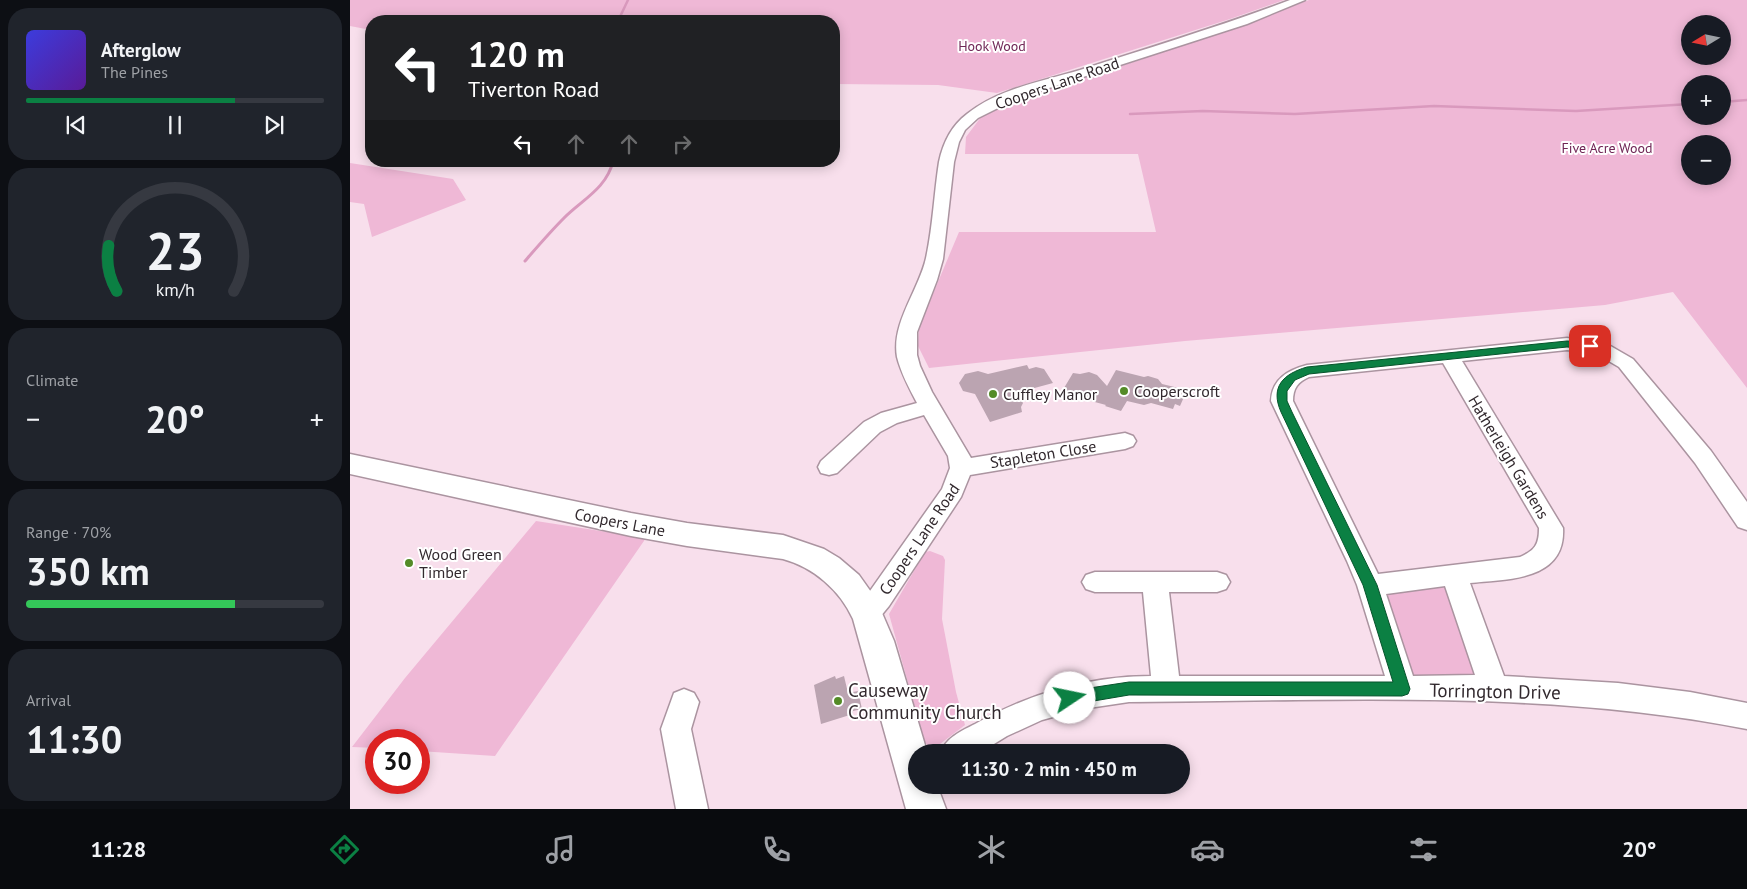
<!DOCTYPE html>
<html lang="en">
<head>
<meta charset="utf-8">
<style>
	:root { --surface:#171b24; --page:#20242c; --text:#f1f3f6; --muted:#9ea1a6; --line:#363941; --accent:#0b8043 }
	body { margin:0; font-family:"PT Sans",sans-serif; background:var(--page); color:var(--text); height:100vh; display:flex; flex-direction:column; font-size:19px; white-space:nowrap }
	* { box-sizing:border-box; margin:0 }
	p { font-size:16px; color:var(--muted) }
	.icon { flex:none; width:28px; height:28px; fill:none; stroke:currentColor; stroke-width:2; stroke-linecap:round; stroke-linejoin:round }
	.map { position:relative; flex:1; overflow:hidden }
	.panel { display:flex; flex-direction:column; gap:8px; padding:8px; background:#0d0f14; width:350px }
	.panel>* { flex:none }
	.guide { position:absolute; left:15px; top:15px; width:475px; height:152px; border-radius:20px; box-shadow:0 2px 12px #0003; background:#202124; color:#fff; overflow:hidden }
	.needle { width:32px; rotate:260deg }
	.tools { position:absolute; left:1331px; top:15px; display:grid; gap:10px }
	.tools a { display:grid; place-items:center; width:50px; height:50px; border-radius:50%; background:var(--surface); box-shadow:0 2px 12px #0003; font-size:25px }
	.speed { position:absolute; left:15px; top:729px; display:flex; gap:10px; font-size:25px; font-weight:700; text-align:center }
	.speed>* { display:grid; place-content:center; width:65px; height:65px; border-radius:50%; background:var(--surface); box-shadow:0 2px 12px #0003; line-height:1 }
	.speed .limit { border:8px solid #d22; background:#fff; color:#111 }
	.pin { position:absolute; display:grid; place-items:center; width:42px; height:42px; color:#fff; margin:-21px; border-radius:10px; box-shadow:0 2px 8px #0006 }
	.me { position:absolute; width:55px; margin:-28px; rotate:79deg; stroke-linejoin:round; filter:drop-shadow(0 0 4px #0008) }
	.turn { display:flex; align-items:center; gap:18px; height:105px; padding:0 20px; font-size:22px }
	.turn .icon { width:65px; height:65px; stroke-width:2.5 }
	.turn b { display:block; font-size:35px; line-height:42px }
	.lanes { display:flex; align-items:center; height:48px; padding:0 20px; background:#0003; justify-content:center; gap:25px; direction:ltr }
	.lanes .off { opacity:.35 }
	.big { font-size:38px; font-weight:700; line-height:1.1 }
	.panel .tile { flex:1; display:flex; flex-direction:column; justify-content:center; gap:8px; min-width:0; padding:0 18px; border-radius:20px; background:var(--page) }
	.panel .dial { align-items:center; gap:0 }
	.dial svg { height:130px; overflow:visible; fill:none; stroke:var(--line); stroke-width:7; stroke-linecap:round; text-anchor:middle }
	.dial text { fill:var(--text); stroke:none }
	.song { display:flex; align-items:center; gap:15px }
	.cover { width:60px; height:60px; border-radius:8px; background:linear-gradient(135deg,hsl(240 70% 55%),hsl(270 70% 35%)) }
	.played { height:5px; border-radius:2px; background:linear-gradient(90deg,var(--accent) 70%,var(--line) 70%) }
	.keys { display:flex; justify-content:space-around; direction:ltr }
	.heat { display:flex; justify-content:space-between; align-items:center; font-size:28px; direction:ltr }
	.charge { height:8px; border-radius:4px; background:linear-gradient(90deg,#34c759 70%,var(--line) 0) }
	.trip { position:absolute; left:558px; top:744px; width:282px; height:50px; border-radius:25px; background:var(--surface); box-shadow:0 2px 12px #0003; font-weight:700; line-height:50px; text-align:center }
	.tab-bar { display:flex; height:80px; justify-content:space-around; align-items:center; background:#090b0e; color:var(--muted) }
	.tab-bar .icon { width:35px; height:35px }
	.tab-bar .on { color:var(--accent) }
	.tab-bar b { font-size:22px; color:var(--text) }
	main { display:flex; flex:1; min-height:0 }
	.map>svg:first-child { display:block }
	.green { fill:#efb8d6; fill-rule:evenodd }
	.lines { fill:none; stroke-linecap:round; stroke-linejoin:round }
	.stream-far1 { stroke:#d999bd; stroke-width:2.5 }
	.stream { stroke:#d999bd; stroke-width:3 }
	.building { fill:#bba4b1 }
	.minor-casing { stroke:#ab94a0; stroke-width:3 }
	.major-casing { stroke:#ab94a0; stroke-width:3 }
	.minor { fill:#fff; fill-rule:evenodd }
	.major { fill:#fff; fill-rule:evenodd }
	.route { fill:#0b8043; stroke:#07532c }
	.poi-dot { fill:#548b27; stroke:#fff; stroke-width:2 }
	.labels { text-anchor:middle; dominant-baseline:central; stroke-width:4; stroke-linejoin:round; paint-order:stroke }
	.far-park-label { font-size:14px; fill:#702656; stroke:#fff }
	.street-label { font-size:16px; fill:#32292e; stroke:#fff }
	.poi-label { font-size:16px; fill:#32292e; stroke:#fff; text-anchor:start }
	.near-poi-label { font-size:19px; fill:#32292e; stroke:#fff; text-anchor:start }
	.near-street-label { font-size:19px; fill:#32292e; stroke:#fff }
</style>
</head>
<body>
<main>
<section class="panel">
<div class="tile">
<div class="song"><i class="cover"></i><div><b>Afterglow</b><p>The Pines</p></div></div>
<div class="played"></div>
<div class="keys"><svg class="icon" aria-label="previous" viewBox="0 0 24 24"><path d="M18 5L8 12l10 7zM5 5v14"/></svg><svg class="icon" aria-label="pause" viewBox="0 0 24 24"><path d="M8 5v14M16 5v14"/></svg><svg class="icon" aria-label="next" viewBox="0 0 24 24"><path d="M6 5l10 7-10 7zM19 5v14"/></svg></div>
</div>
<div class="tile dial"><svg viewBox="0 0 100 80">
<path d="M14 69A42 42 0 1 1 86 69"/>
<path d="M14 69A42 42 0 0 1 9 41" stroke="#0b8043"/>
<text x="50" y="56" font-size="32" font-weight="700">23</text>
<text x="50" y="72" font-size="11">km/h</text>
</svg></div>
<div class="tile"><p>Climate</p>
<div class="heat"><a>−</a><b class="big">20°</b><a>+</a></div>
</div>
<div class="tile"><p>Range · 70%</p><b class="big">350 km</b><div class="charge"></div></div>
<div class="tile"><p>Arrival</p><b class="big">11:30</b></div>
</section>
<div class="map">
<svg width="1397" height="809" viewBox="0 0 1397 809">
	<rect width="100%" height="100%" fill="#f8dfec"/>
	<g class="green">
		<path d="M 0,0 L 934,0 L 880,19 L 647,93 L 588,85 L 484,84 L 484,21 L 21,21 L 21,30 L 0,26 Z"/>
		<path d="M 959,0 L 1397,0 L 1397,388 L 1323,292 L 1255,305 L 835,341 L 579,368 L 568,346 L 569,327 L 609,232 L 806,232 L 788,154 L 615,154 L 616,137 L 631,117 L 671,98 L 793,59 L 790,57 L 897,24 ZM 1340,24 L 1372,24 L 1372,56 L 1340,56 ZM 1340,84 L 1372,84 L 1372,116 L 1340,116 ZM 1340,144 L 1372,144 L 1372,176 L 1340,176 Z"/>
		<path d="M 0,163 L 103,179 L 116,200 L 22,237 L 14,204 L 0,202 Z"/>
		<path d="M 186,521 L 296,538 L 145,756 L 69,751 L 69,740 L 26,740 L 26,748 L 2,747 L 55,678 Z"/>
		<path d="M 580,551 L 593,556 L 595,560 L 592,619 L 606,692 L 615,725 L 586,747 L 579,747 L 574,741 L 539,614 L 575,552 Z"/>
		<path d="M 1098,585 L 1125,673 L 1122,677 L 1065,677 L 1061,674 L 1032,594 Z"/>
	</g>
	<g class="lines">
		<g class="stream-far1">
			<path d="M 268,21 L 278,0"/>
			<path d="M 1372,102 L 1397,100"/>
			<path d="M 780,114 L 853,111 L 945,114 L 1084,106 L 1226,111 L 1340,104"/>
		</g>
		<path class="stream" d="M 175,261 C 188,246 200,232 214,218 C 232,200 257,188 263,161"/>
	</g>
	<g class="building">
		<path d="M 677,365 L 679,369 L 686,367 L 694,369 L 703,383 L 666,393 L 673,403 L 671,407 L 672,412 L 640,422 L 625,394 L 613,391 L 609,383 L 615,374 L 628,371 L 638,374 Z"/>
		<path d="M 766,370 L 794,377 L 798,376 L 808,379 L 812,384 L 837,390 L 830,406 L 825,404 L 823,409 L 801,403 L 794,405 L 777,401 L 771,411 L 755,406 L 756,405 L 711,393 L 723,373 L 730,374 L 739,372 L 747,375 L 757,386 Z"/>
		<path d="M 485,676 L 486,679 L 494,676 L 498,693 L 508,691 L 512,709 L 503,711 L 503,714 L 471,724 L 464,685 Z"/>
	</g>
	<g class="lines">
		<g class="minor-casing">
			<g id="minor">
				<path d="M 940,0 L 955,0 L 897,24 L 668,98 L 628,118 L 615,130 L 609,142 L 604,162 L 593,259 L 587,280 L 567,332 L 567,355 L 570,366 L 582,392 L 621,458 L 775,433 L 783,436 L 786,441 L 783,446 L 775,449 L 620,475 L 611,497 L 539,606 L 525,623 L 516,626 L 507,623 L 503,615 L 592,489 L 600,468 L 598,456 L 574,415 L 547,423 L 530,432 L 487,473 L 479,475 L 471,473 L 468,467 L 471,461 L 514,422 L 531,413 L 567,403 C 559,388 551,373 547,357 C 541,323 569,290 576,258 C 583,226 584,194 589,162 C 593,143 601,126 617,114 C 648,89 693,81 730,70 C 801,47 871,26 940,0 Z"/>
				<path d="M 1217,338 L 1257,344 L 1283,359 L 1361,451 L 1397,502 L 1397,530 L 1388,527 L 1345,463 L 1269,367 L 1245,353 L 1217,350 L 1112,361 L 1213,528 C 1216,581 1158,579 1120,583 L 1154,676 L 1268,683 L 1340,692 L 1397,703 L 1397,729 C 1193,689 985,701 779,702 L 732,709 L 692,720 L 657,736 L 631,752 L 591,752 C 596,738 611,731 625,724 C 678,694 739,676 801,676 L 793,592 L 745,592 L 736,589 L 732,582 L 736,575 L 745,572 L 867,572 L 876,575 L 880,582 L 876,589 L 867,592 L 819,592 L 829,676 L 1035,676 L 1007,585 L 997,561 L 921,401 C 922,379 938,370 957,365 ZM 1093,363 L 1189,528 C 1189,545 1185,550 1170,557 L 1028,574 L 943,401 C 943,388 948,382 959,377 ZM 1095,586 L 1125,675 L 1063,676 L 1036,594 Z"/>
				<path d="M 334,689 L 344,693 L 349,702 L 341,729 L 358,809 L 326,809 L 311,729 L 324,693 Z"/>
			</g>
		</g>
		<g class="major-casing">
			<path id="major" d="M 0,454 L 281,513 L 337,523 L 433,535 L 474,549 L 489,558 L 509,575 L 526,599 L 544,641 L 577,752 L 566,752 L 566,785 L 587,785 L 596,809 L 556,809 L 503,619 C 490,590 463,567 433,559 L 337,546 L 281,536 L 0,474 Z"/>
		</g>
		<use href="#minor" class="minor"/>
		<use href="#major" class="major"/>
	</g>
	<path class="route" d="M 1217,341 L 1240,342 L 1246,346 L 1240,349 L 1217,347 L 959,374 L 945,380 L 937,391 L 937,401 L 942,412 L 1027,585 L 1060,689 L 1058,694 L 1052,696 L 779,695 L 720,705 L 714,703 L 712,698 L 714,693 L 720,691 L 779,682 L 1043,682 L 1013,585 L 931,412 C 920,387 933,374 957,367 Z"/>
	<g class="poi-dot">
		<circle cx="774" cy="391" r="5"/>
		<circle cx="643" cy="394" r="5"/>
		<circle cx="59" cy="563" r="5"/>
		<circle cx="488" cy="701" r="5"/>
	</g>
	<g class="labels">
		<g class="far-park-label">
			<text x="642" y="46">Hook Wood</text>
			<text x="1257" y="148">Five Acre Wood</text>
		</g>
		<g class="street-label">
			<text transform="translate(707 83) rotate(-19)">Coopers Lane Road</text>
			<text transform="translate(693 454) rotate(-9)">Stapleton Close</text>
			<text transform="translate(1159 457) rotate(59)">Hatherleigh Gardens</text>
			<text transform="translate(270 522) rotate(11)">Coopers Lane</text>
			<text transform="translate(569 539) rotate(-56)">Coopers Lane Road</text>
		</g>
		<g class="poi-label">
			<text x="784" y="391">Cooperscroft</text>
			<text x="653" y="394">Cuffley Manor</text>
			<text x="69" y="554">Wood Green<tspan x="69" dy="18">Timber</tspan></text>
		</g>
		<g class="near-poi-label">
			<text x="498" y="690">Causeway<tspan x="498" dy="22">Community Church</tspan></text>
		</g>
		<g class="near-street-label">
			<text transform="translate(1145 691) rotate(1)">Torrington Drive</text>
		</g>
	</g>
</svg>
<div class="tools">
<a><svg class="needle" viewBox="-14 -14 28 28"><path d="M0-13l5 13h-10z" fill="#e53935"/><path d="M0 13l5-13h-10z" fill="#9ea1a6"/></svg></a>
<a>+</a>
<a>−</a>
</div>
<div class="speed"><div class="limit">30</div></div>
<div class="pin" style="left:1240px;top:346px;background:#d93025"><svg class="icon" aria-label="arrive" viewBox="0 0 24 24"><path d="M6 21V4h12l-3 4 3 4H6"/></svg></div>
<svg class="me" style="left:720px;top:698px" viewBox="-20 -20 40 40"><circle r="19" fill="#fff"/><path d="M0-13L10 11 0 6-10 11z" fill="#0b8043"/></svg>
<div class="trip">11:30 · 2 min · 450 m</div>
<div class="guide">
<div class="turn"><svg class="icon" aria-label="left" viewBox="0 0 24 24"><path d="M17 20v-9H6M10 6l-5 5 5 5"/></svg><div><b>120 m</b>Tiverton Road</div></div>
<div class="lanes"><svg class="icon" aria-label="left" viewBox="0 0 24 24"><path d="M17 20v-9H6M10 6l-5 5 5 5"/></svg><svg class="icon off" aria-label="ahead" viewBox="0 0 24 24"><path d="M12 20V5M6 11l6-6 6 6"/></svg><svg class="icon off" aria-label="ahead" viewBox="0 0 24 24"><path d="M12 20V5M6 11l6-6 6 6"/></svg><svg class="icon off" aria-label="right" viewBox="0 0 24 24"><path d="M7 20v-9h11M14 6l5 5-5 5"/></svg></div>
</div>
</div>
</main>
<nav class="tab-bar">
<b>11:28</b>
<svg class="icon on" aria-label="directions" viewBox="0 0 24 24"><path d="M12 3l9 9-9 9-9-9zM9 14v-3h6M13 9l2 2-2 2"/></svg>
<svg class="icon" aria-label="music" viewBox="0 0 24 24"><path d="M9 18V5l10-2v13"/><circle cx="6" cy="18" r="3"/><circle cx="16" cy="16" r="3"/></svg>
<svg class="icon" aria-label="phone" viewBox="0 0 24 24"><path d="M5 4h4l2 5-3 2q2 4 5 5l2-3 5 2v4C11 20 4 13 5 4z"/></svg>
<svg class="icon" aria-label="climate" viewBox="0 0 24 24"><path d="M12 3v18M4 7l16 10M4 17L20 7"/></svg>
<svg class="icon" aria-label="car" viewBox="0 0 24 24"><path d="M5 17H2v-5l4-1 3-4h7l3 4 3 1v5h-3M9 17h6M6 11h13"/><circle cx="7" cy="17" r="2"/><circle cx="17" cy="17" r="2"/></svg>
<svg class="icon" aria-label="filters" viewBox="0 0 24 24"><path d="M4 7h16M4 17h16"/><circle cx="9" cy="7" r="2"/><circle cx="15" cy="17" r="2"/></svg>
<b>20°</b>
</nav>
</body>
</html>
